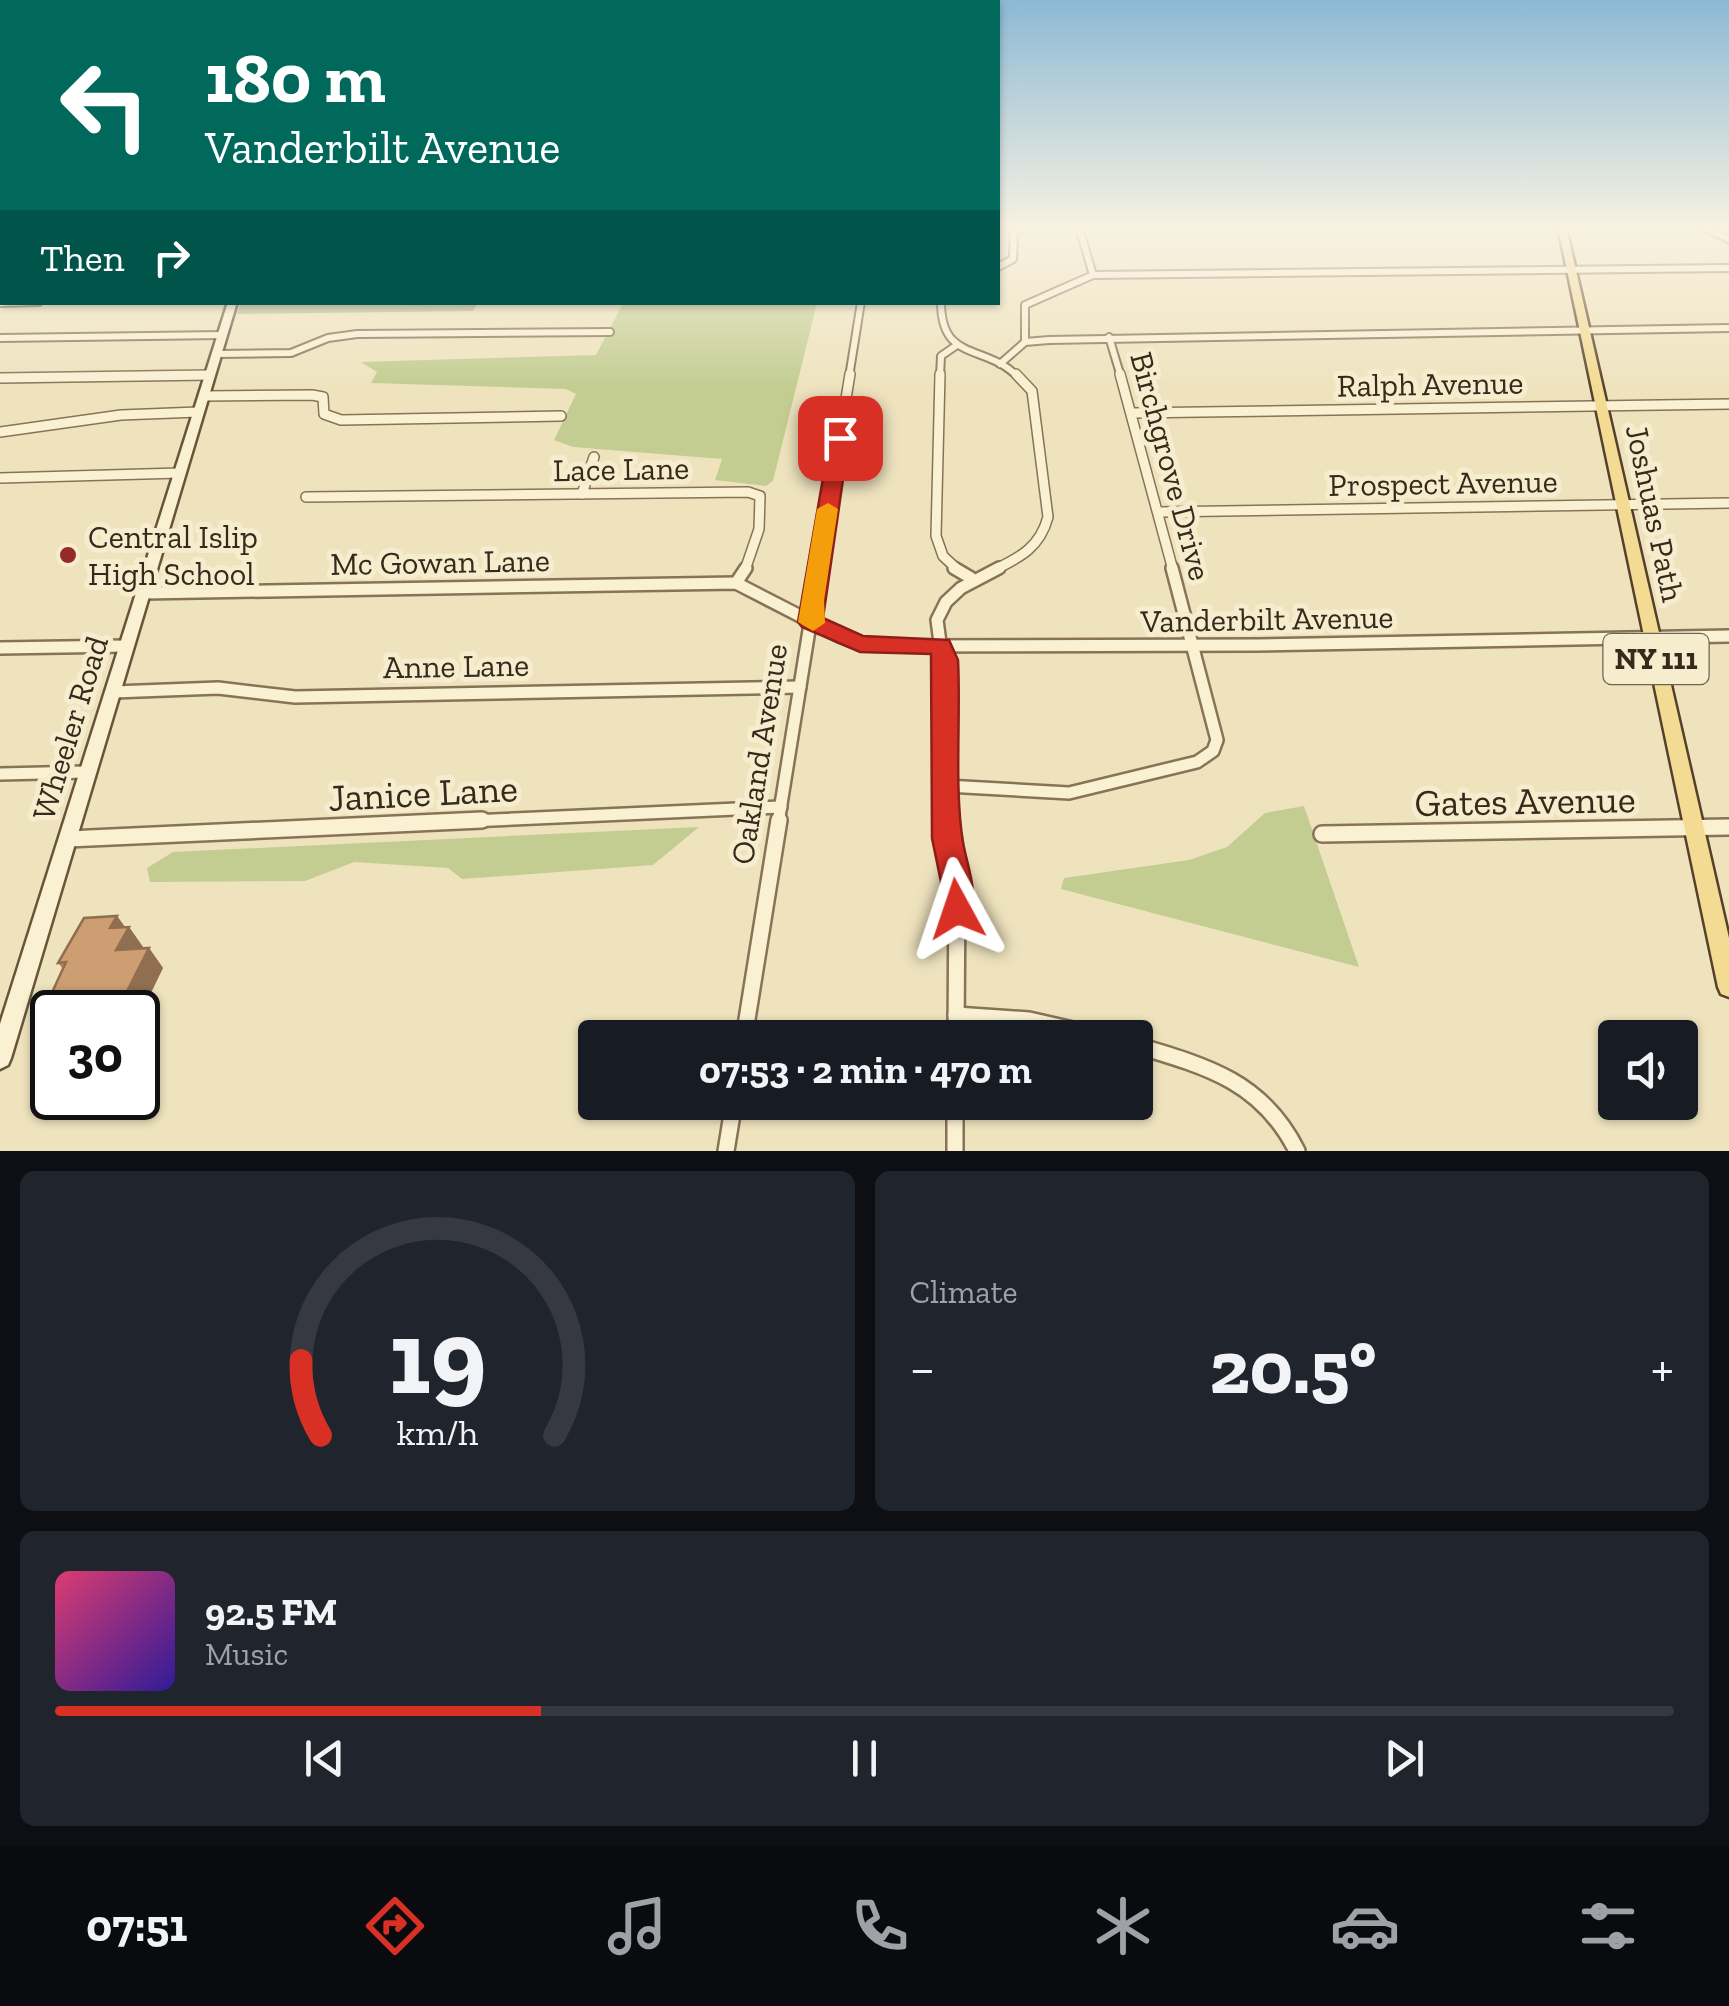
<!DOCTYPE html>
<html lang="en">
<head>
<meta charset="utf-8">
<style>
	:root { --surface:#171b24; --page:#20242c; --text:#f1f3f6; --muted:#9ea1a6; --line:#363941; --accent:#d93025 }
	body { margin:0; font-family:"Zilla Slab",serif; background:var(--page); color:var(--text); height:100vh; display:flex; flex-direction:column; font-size:38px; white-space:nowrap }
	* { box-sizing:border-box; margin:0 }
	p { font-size:32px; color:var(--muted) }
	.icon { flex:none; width:55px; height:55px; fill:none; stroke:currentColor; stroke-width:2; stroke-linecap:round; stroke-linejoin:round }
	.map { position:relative; height:1151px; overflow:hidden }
	.side { display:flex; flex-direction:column; gap:20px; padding:20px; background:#0d0f14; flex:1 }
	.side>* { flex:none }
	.top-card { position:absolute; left:0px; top:0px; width:1000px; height:305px; box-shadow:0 2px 8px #0004; background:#00695c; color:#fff; overflow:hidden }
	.tools { position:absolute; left:1598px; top:1020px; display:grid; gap:20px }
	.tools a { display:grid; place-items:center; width:100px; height:100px; border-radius:10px; background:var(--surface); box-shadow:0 2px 8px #0004; font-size:50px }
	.speed { position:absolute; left:30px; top:990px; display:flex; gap:20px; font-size:50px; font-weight:700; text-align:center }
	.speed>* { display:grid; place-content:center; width:130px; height:130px; border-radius:50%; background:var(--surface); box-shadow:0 2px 8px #0004; line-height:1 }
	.speed .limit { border:5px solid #111; border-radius:15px; background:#fff; color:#111 }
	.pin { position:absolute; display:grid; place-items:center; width:85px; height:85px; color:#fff; margin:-42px; border-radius:20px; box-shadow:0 5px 15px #0006 }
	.me { position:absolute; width:110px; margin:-55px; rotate:355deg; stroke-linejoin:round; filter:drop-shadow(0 0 8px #0008) }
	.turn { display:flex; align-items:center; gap:35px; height:210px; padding:0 40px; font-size:45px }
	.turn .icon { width:130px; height:130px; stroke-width:2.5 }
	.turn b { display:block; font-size:70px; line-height:85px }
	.then { display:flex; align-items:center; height:95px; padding:0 40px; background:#0003; gap:20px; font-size:38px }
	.big { font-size:75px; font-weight:800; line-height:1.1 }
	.side .tile { flex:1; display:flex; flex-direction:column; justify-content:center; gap:15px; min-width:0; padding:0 35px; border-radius:15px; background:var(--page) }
	.side .dial { align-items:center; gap:0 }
	.dial svg { height:260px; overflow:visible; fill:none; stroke:var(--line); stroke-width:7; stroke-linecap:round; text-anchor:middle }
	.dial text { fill:var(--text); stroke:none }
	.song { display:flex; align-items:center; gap:30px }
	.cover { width:120px; height:120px; border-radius:15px; background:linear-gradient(135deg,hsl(340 70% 55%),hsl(250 70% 35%)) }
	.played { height:10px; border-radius:5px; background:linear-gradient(90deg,var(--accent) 30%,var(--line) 30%) }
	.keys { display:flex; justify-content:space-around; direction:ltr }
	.heat { display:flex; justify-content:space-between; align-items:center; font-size:55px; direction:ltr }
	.side .tiles { flex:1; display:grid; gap:20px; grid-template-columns:1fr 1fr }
	.tile:last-child { grid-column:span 2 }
	.trip { position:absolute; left:578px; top:1020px; width:575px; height:100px; border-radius:10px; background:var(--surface); box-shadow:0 2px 8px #0004; font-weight:800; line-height:100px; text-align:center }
	.menu { display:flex; height:160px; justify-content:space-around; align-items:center; background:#090b0e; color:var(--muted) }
	.menu .icon { width:70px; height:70px }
	.menu .on { color:var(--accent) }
	.menu b { font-size:45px; color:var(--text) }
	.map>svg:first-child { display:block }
	.green { fill:#c3cd92 }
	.cemetery { fill:#b9c192 }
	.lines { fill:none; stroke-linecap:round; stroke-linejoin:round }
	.minor-far3-casing { stroke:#887357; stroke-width:10 }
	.minor-far2-casing { stroke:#887357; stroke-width:12 }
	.minor-far1-casing { stroke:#887357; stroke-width:16 }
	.minor-casing { stroke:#887357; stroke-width:20 }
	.tertiary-casing { stroke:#887357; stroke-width:6 }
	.secondary-casing { stroke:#69543a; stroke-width:5 }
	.primary-casing { stroke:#55412b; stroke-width:5 }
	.minor-far3 { stroke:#faf0d2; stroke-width:6 }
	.minor-far2 { stroke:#faf0d2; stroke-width:9 }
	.minor-far1 { stroke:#faf0d2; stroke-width:11 }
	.minor { stroke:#faf0d2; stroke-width:15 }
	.tertiary { fill:#faf0d2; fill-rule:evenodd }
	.secondary { fill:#faf0d2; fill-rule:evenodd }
	.primary { fill:#f4db94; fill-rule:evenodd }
	.wall { fill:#b18863 }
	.shaded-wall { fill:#906f50 }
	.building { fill:#ce9e73; stroke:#906f50; stroke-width:2.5 }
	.route { fill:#d93025; stroke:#8d1f18; stroke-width:2.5 }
	.slow { fill:#f59e0b }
	.poi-dot { fill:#982a25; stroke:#f6edce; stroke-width:4 }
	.labels { text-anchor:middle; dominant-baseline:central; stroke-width:10; stroke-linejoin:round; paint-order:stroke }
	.shield { fill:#f6edce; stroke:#706451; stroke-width:2.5 }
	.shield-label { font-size:30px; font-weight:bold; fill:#372a1c }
	.street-label { font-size:32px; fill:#372a1c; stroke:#f6edce }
	.poi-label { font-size:32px; fill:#372a1c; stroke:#f6edce; text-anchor:start }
	.near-street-label { font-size:38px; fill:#372a1c; stroke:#f6edce }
</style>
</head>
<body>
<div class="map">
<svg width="1729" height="1151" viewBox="0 0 1729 1151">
	<rect width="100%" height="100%" fill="#efe3be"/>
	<g class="green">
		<path d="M 623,303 L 817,303 L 773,481 L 766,486 L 715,480 L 722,459 L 573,447 L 554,440 L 576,394 L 566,389 L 371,383 L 377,372 L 361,362 L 596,355 Z"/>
		<path d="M 1304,806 L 1359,967 L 1061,889 L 1064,878 L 1189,860 L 1227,847 L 1265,813 Z"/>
		<path d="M 699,827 L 653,865 L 462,879 L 448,868 L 354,862 L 305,881 L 150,882 L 147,868 L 173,852 Z"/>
	</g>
	<path class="cemetery" d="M 241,303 L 478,302 L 478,303 L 473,311 L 237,314 Z"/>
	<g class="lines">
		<g class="minor-far3-casing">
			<g id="minor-far3">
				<path d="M 998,267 L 1013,259 L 1014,233 L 1025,227"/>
				<path d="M 1093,275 L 1729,268"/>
				<path d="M 941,302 C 941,363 985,343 1018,377"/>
				<path d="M 0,303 L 39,302"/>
				<path d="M 1109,337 L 1121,377"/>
				<path d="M 0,338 L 222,335"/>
				<path d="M 1025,342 L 1025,305 L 1093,275 L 1079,227"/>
				<path d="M 217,354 L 291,353 L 328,338 L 357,334 L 610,332"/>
				<path d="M 1000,364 L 1025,342 L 1049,340 L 1729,328"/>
				<path d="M 98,377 L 210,375"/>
				<path d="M 849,377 L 861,302"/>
				<path d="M 940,377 L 941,356 L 957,345"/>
			</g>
		</g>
		<g class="minor-far2-casing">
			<g id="minor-far2">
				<path d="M 940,374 L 936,536 L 943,556 L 958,570"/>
				<path d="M 1120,374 L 1173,570"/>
				<path d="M 0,378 L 210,375"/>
				<path d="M 204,396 L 312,395 L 323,397 L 324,414 L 341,420 L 561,416"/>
				<path d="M 1132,413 L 1729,404"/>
				<path d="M 0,432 L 121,415 L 198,412"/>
				<path d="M 0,478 L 180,473"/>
				<path d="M 582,494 L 594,457"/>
				<path d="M 306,497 L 748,492 L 760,496 L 759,529 L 745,570"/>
				<path d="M 1158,512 L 1729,503"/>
				<path d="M 818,570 L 850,374"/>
				<path d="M 994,570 C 1021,557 1040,547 1048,517 L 1032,391 L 1016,374"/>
			</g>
		</g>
		<g class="minor-far1-casing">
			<g id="minor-far1">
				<path d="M 954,568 L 971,578"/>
				<path d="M 736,583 L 746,568"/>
				<path d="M 144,593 L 736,583 L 839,636 L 860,644 L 890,646 L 1258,645 L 1729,636"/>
				<path d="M 0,648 L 126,646"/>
				<path d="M 114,692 L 218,688 L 295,697 L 800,687"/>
				<path d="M 0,774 L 86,772"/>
				<path d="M 947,786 L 1069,793 L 1197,762 L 1213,751 L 1217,740 L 1172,568"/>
				<path d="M 426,823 L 781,807"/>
				<path d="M 778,823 L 819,568"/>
				<path d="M 946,823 L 947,695 L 937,620 L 946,602 L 961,588 L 999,568"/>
			</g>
		</g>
		<g class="minor-casing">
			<g id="minor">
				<path d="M 946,820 L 957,885 L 956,1038"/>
				<path d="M 1322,834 L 1729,827"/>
				<path d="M 68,839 L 482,820"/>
				<path d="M 956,1015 L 1029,1020 L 1108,1038"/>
				<path d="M 744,1038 L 779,820"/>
				<path d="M 1135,1045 C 1206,1066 1262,1081 1297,1151"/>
				<path d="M 955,1102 L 955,1151"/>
				<path d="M 726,1151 L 734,1102"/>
			</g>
		</g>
		<g class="tertiary-casing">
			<path id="tertiary" d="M 1698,227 L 1707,227 L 1729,237 L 1729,242 Z"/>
		</g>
		<g class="secondary-casing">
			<path id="secondary" d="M 228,302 L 237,302 L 11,1058 L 8,1065 L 0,1069 L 0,1024 Z"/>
		</g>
		<g class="primary-casing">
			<path id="primary" d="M 1558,227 L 1566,227 L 1729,938 L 1729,997 L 1721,994 L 1718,987 Z"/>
		</g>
		<use href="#minor-far3" class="minor-far3"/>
		<use href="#minor-far2" class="minor-far2"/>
		<use href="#minor-far1" class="minor-far1"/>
		<use href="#minor" class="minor"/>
		<use href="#tertiary" class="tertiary"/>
		<use href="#secondary" class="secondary"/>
		<use href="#primary" class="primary"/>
	</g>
	<path class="wall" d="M 117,916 L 125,927 L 129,927 L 143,947 L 142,949 L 149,948 L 163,968 L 138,1012 L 52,1012 L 52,1020 L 44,1010 L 63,969 L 58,963 Z"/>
	<g class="shaded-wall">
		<path d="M 117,916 L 127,930 L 129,927 L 143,947 L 131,970 L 116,950 L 110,928 Z"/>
		<path d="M 149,948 L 163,968 L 138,1020 L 138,1012 L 126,1012 L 120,1005 Z"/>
	</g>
	<path class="building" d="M 117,916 L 110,928 L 129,927 L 116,950 L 149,948 L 120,1005 L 44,1010 L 66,962 L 58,963 L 84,918 Z"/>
	<linearGradient id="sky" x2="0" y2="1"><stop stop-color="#8cb9d5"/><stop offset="0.59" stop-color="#f8f2e2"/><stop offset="1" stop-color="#f8f2e2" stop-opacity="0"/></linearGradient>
	<rect width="1729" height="388" fill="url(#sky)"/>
	<path class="route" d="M 840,432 L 849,438 L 823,618 L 863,636 L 949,640 L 958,660 C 961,716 954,789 963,842 C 967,867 980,894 968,919 L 957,923 L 946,919 L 941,909 L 941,882 L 932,838 L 931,654 L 860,652 L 802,627 L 798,622 L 830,438 Z"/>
	<path class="slow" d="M 828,503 L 838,509 L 824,600 L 825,623 L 813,631 L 798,622 L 817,509 Z"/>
	<circle class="poi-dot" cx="68" cy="555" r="10"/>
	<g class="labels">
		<rect class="shield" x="1603.5" y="634" width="105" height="50" rx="8"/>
		<g class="shield-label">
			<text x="1656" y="659">NY 111</text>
		</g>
		<g class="street-label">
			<text transform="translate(1430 384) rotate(-1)">Ralph Avenue</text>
			<text transform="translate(1171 466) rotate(75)">Birchgrove Drive</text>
			<text transform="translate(621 469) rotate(-1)">Lace Lane</text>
			<text transform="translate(1443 483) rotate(-1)">Prospect Avenue</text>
			<text transform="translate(1655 513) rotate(78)">Joshuas Path</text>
			<text transform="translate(440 562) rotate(-1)">Mc Gowan Lane</text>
			<text transform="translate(1267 619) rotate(-1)">Vanderbilt Avenue</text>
			<text transform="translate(456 666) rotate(-1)">Anne Lane</text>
			<text transform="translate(70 728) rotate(-73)">Wheeler Road</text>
			<text transform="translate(759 754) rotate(-81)">Oakland Avenue</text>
		</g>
		<g class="poi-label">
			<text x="88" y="537">Central Islip<tspan x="88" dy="37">High School</tspan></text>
		</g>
		<g class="near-street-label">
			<text transform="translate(423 793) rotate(-3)">Janice Lane</text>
			<text transform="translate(1525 801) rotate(-1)">Gates Avenue</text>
		</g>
	</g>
</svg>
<div class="tools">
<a><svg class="icon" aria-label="sound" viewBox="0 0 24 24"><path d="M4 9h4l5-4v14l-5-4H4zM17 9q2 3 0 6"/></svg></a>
</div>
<div class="speed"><div class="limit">30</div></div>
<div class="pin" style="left:840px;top:438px;background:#d93025"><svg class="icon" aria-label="arrive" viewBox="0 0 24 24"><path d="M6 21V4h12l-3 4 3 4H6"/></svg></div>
<svg class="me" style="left:957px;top:909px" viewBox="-20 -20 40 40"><path d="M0-17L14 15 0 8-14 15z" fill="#d93025" stroke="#fff" stroke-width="4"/></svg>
<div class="trip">07:53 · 2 min · 470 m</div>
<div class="top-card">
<div class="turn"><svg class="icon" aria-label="left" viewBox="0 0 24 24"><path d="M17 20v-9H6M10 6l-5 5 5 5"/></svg><div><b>180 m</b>Vanderbilt Avenue</div></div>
<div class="then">Then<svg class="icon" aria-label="right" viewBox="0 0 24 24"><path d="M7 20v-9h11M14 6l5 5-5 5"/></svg></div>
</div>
</div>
<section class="side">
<div class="tiles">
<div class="tile dial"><svg viewBox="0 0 100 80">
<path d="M14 69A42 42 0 1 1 86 69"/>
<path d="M14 69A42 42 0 0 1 8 46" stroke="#d93025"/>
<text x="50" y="56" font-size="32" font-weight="700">19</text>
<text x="50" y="72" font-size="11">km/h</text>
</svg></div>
<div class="tile"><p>Climate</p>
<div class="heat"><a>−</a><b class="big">20.5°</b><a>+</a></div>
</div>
<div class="tile">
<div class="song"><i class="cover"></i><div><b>92.5 FM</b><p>Music</p></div></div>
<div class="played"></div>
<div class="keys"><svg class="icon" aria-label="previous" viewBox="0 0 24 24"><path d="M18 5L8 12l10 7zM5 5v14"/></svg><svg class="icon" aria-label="pause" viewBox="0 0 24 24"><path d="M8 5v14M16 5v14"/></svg><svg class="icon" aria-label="next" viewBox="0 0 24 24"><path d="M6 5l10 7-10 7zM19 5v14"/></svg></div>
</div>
</div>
</section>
<nav class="menu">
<b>07:51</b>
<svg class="icon on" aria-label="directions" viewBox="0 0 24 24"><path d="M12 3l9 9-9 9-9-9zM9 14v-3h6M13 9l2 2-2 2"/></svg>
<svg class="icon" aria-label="music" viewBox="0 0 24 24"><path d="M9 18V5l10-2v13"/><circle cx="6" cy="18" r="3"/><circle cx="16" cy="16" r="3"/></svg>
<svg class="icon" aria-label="phone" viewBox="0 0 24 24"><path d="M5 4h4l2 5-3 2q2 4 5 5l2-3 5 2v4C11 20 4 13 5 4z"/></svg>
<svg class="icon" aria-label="climate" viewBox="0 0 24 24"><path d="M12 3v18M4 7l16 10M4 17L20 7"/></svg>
<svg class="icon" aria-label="car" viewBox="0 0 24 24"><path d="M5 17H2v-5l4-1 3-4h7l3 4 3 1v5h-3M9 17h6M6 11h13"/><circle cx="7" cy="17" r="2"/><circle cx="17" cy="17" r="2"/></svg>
<svg class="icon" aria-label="filters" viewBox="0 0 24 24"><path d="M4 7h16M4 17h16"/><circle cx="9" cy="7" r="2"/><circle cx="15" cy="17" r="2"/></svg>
</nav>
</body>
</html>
